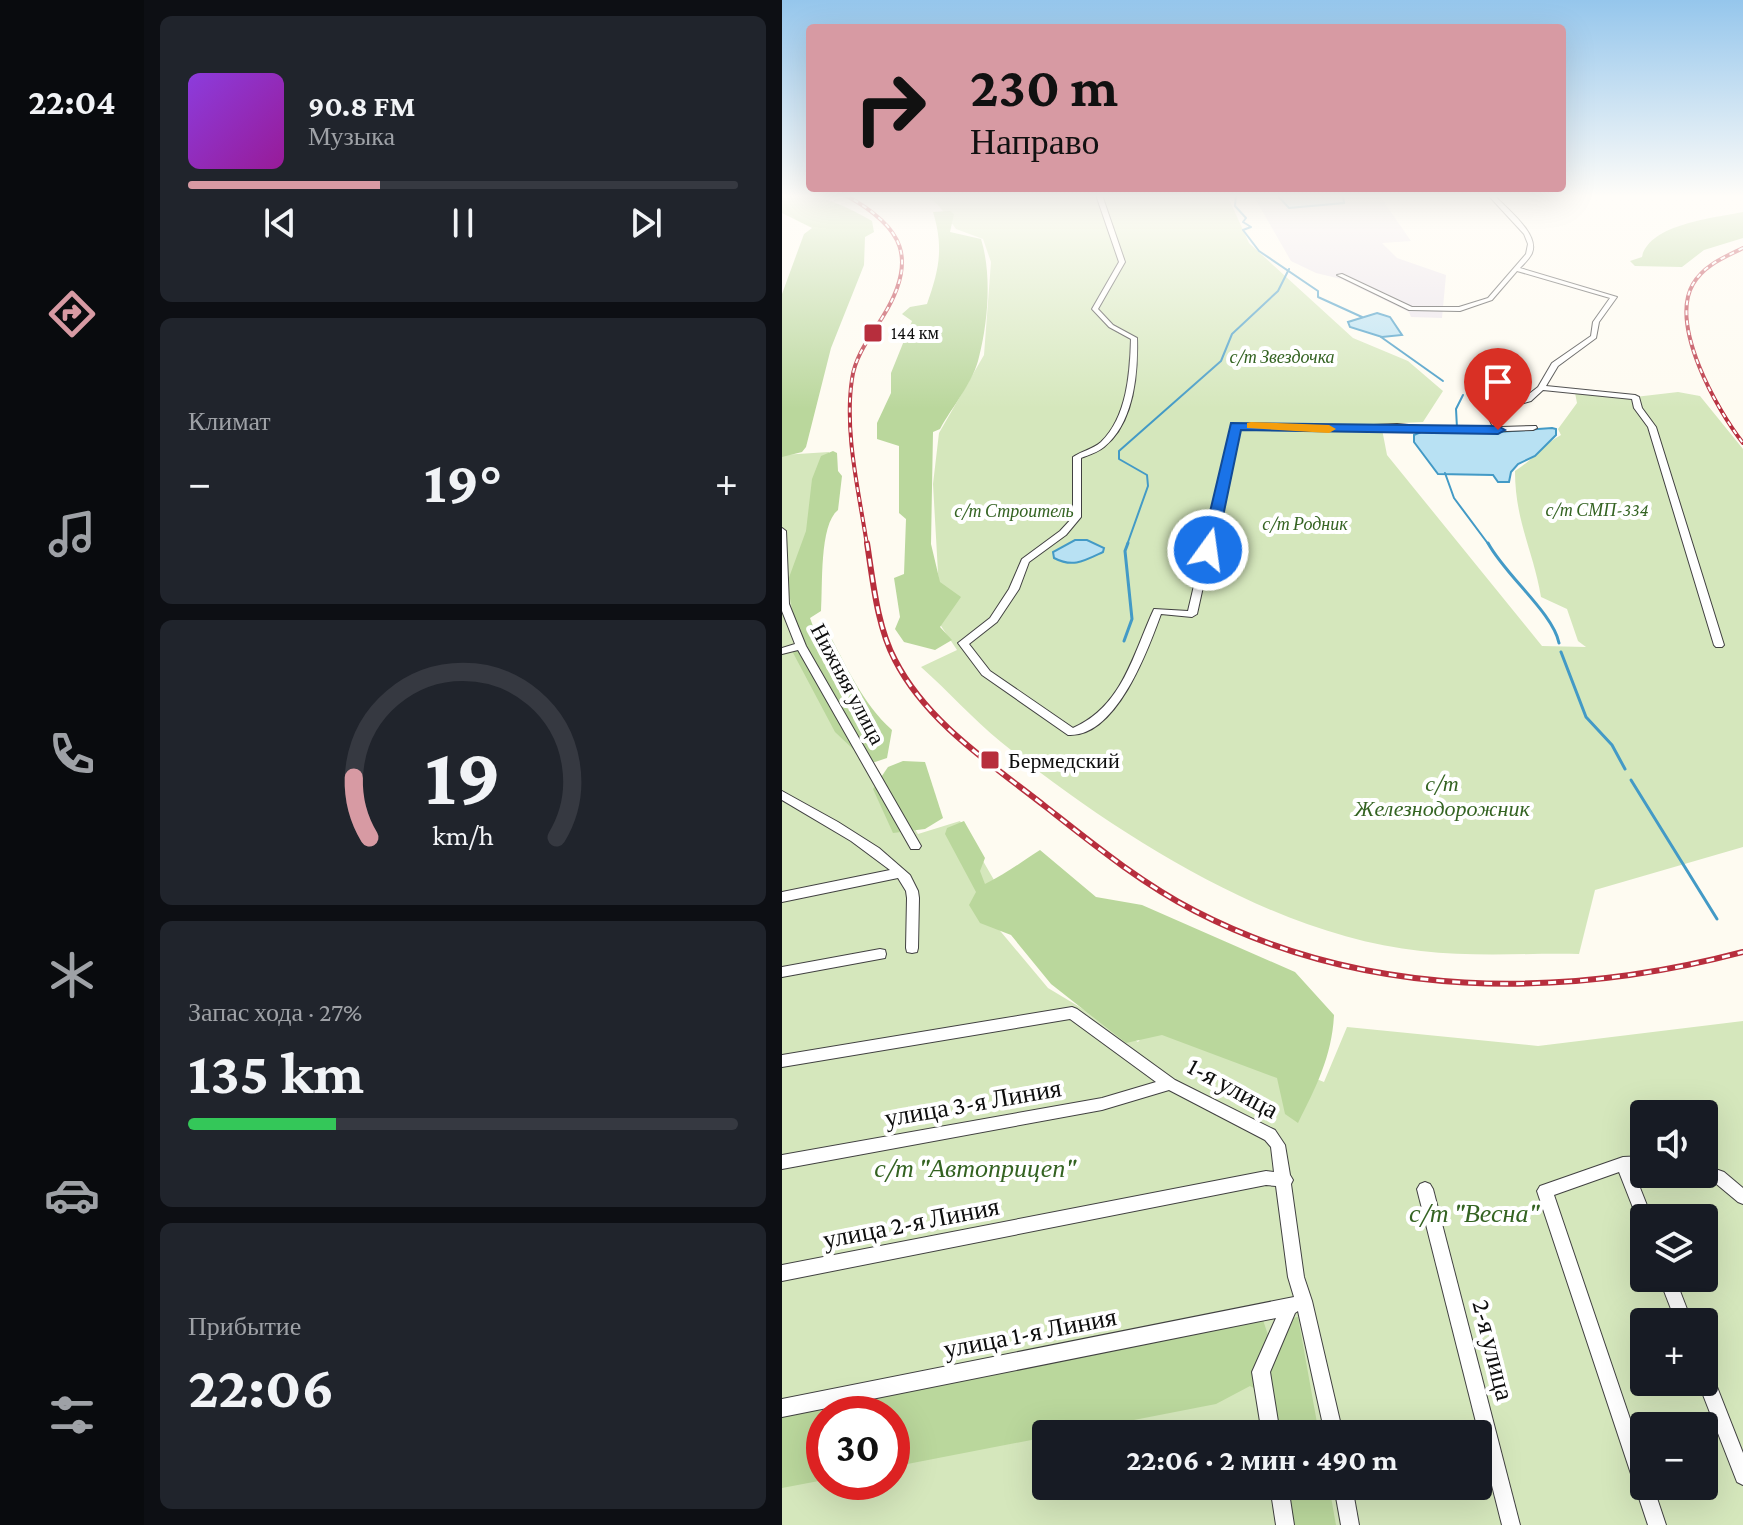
<!DOCTYPE html>
<html lang="ru">
<head>
<meta charset="utf-8">
<style>
	:root { --surface:#171b24; --page:#20242c; --text:#f1f3f6; --muted:#9ea1a6; --line:#363941; --accent:#d79aa3 }
	body { margin:0; font-family:"Crimson Pro",serif; background:var(--page); color:var(--text); height:100vh; display:flex; flex-direction:column; font-size:30px; white-space:nowrap }
	* { box-sizing:border-box; margin:0 }
	p { font-size:26px; color:var(--muted) }
	.icon { flex:none; width:44px; height:44px; fill:none; stroke:currentColor; stroke-width:2; stroke-linecap:round; stroke-linejoin:round }
	.map { position:relative; flex:1; overflow:hidden }
	.details { display:flex; flex-direction:column; gap:16px; padding:16px; background:#0d0f14; width:638px }
	.details>* { flex:none }
	.top-card { position:absolute; left:24px; top:24px; width:760px; height:168px; border-radius:8px; box-shadow:0 8px 32px #0002; background:#d79aa3; color:#111; overflow:hidden }
	.buttons { position:absolute; left:848px; top:1100px; display:grid; gap:16px }
	.buttons a { display:grid; place-items:center; width:88px; height:88px; border-radius:8px; background:var(--surface); box-shadow:0 8px 32px #0002; font-size:40px }
	.speed { position:absolute; left:24px; top:1396px; display:flex; gap:16px; font-size:40px; font-weight:700; text-align:center }
	.speed>* { display:grid; place-content:center; width:104px; height:104px; border-radius:50%; background:var(--surface); box-shadow:0 8px 32px #0002; line-height:1 }
	.speed .limit { border:12px solid #d22; background:#fff; color:#111 }
	.pin { position:absolute; display:grid; place-items:center; width:68px; height:68px; color:#fff; margin:-82px -34px; border-radius:50% 50% 50% 0; rotate:-45deg; box-shadow:0 0 8px #0007 }
	.pin .icon { rotate:45deg }
	.me { position:absolute; width:88px; margin:-44px; rotate:14deg; stroke-linejoin:round; filter:drop-shadow(0 0 6px #0008) }
	.turn { display:flex; align-items:center; gap:28px; height:168px; padding:0 32px; font-size:36px }
	.turn .icon { width:104px; height:104px; stroke-width:2.5 }
	.turn b { display:block; font-size:56px; line-height:68px }
	.big { font-size:60px; font-weight:700; line-height:1.1 }
	.details .card { flex:1; display:flex; flex-direction:column; justify-content:center; gap:12px; min-width:0; padding:0 28px; border-radius:12px; background:var(--page) }
	.details .dial { align-items:center; gap:0 }
	.dial svg { height:208px; overflow:visible; fill:none; stroke:var(--line); stroke-width:7; stroke-linecap:round; text-anchor:middle }
	.dial text { fill:var(--text); stroke:none }
	.song { display:flex; align-items:center; gap:24px }
	.cover { width:96px; height:96px; border-radius:12px; background:linear-gradient(135deg,hsl(270 70% 55%),hsl(300 70% 35%)) }
	.played { height:8px; border-radius:4px; background:linear-gradient(90deg,var(--accent) 35%,var(--line) 35%) }
	.keys { display:flex; justify-content:space-around; direction:ltr }
	.heat { display:flex; justify-content:space-between; align-items:center; font-size:44px; direction:ltr }
	.charge { height:12px; border-radius:6px; background:linear-gradient(90deg,#34c759 27%,var(--line) 0) }
	.trip { position:absolute; left:250px; top:1420px; width:460px; height:80px; border-radius:8px; background:var(--surface); box-shadow:0 8px 32px #0002; font-weight:700; line-height:80px; text-align:center }
	main { display:flex; flex:1; min-height:0 }
	.menu { display:flex; flex-direction:column; width:144px; justify-content:space-around; align-items:center; background:#090b0e; color:var(--muted) }
	.menu .icon { width:56px; height:56px }
	.menu .selected { color:var(--accent) }
	.menu b { font-size:36px; color:var(--text) }
	.map>svg:first-child { display:block }
	.industrial { fill:#ebe4ec }
	.green { fill:#d5e7bc; fill-rule:evenodd }
	.forest { fill:#bad79c }
	.water { fill:#b8e1f3; stroke:#439ac6; stroke-width:2 }
	.lines { fill:none; stroke-linecap:round; stroke-linejoin:round }
	.stream-far1 { stroke:#439ac6; stroke-width:2 }
	.stream { stroke:#439ac6; stroke-width:3 }
	.minor-casing { stroke:#414141; stroke-width:2 }
	.minor { fill:#fff; fill-rule:evenodd }
	.rail-far1-casing { stroke:#b72e3d; stroke-width:4 }
	.rail-casing { stroke:#b72e3d; stroke-width:6 }
	.rail-far1 { stroke:#fff; stroke-width:2; stroke-dasharray:5; stroke-linecap:butt }
	.rail { stroke:#fff; stroke-width:3; stroke-dasharray:8; stroke-linecap:butt }
	.route { fill:#1a73e8; stroke:#114b97; stroke-width:2 }
	.slow { fill:#f59e0b }
	.poi-dot { fill:#b72e3d; stroke:#fff; stroke-width:3 }
	.labels { text-anchor:middle; dominant-baseline:central; stroke-width:8; stroke-linejoin:round; paint-order:stroke }
	.far-poi-label { font-size:18px; fill:#0e0e0e; stroke:#fff; text-anchor:start }
	.far-park-label { font-size:18px; font-style:italic; fill:#346322; stroke:#fff }
	.street-label { font-size:22px; fill:#0e0e0e; stroke:#fff }
	.poi-label { font-size:22px; fill:#0e0e0e; stroke:#fff; text-anchor:start }
	.park-label { font-size:22px; font-style:italic; fill:#346322; stroke:#fff }
	.near-street-label { font-size:26px; fill:#0e0e0e; stroke:#fff }
	.near-park-label { font-size:26px; font-style:italic; fill:#346322; stroke:#fff }
</style>
</head>
<body>
<main>
<nav class="menu">
<b>22:04</b>
<svg class="icon selected" aria-label="directions" viewBox="0 0 24 24"><path d="M12 3l9 9-9 9-9-9zM9 14v-3h6M13 9l2 2-2 2"/></svg>
<svg class="icon" aria-label="music" viewBox="0 0 24 24"><path d="M9 18V5l10-2v13"/><circle cx="6" cy="18" r="3"/><circle cx="16" cy="16" r="3"/></svg>
<svg class="icon" aria-label="phone" viewBox="0 0 24 24"><path d="M5 4h4l2 5-3 2q2 4 5 5l2-3 5 2v4C11 20 4 13 5 4z"/></svg>
<svg class="icon" aria-label="climate" viewBox="0 0 24 24"><path d="M12 3v18M4 7l16 10M4 17L20 7"/></svg>
<svg class="icon" aria-label="car" viewBox="0 0 24 24"><path d="M5 17H2v-5l4-1 3-4h7l3 4 3 1v5h-3M9 17h6M6 11h13"/><circle cx="7" cy="17" r="2"/><circle cx="17" cy="17" r="2"/></svg>
<svg class="icon" aria-label="filters" viewBox="0 0 24 24"><path d="M4 7h16M4 17h16"/><circle cx="9" cy="7" r="2"/><circle cx="15" cy="17" r="2"/></svg>
</nav>
<section class="details">
<div class="card">
<div class="song"><i class="cover"></i><div><b>90.8 FM</b><p>Музыка</p></div></div>
<div class="played"></div>
<div class="keys"><svg class="icon" aria-label="previous" viewBox="0 0 24 24"><path d="M18 5L8 12l10 7zM5 5v14"/></svg><svg class="icon" aria-label="pause" viewBox="0 0 24 24"><path d="M8 5v14M16 5v14"/></svg><svg class="icon" aria-label="next" viewBox="0 0 24 24"><path d="M6 5l10 7-10 7zM19 5v14"/></svg></div>
</div>
<div class="card"><p>Климат</p>
<div class="heat"><a>−</a><b class="big">19°</b><a>+</a></div>
</div>
<div class="card dial"><svg viewBox="0 0 100 80">
<path d="M14 69A42 42 0 1 1 86 69"/>
<path d="M14 69A42 42 0 0 1 8 46" stroke="#d79aa3"/>
<text x="50" y="56" font-size="32" font-weight="700">19</text>
<text x="50" y="72" font-size="11">km/h</text>
</svg></div>
<div class="card"><p>Запас хода · 27%</p><b class="big">135 km</b><div class="charge"></div></div>
<div class="card"><p>Прибытие</p><b class="big">22:06</b></div>
</section>
<div class="map">
<svg width="961" height="1525" viewBox="0 0 961 1525">
	<rect width="100%" height="100%" fill="#fefbf1"/>
	<path class="industrial" d="M 471,195 L 597,195 L 629,241 L 600,243 L 615,258 L 664,275 L 660,318 L 629,317 L 627,312 L 559,279 L 534,273 L 509,261 Z"/>
	<g class="green">
		<path d="M 144,195 L 445,195 L 467,243 L 491,265 L 571,338 L 626,361 L 661,391 L 641,422 L 599,424 L 605,455 L 760,646 L 804,647 L 796,641 L 785,609 L 759,597 C 751,550 733,521 733,471 C 752,459 762,444 779,435 L 776,429 L 795,403 L 793,393 L 853,397 L 896,392 L 918,396 L 961,449 L 961,847 L 813,890 L 797,954 C 745,953 690,957 639,951 C 492,936 332,833 219,742 C 191,719 166,691 139,667 L 175,650 L 159,626 L 151,484 L 157,433 L 202,355 L 209,262 L 201,239 L 174,229 L 157,206 Z"/>
		<path d="M 47,452 L 20,647 L 136,834 L 178,821 L 212,880 L 204,914 L 266,988 L 356,1042 L 377,1017 L 542,1082 L 565,1027 L 756,1046 L 961,1021 L 961,1525 L 0,1525 L 0,455 ZM 862,1114 L 922,1114 L 922,1174 L 862,1174 ZM 862,1218 L 922,1218 L 922,1278 L 862,1278 ZM 862,1322 L 922,1322 L 922,1382 L 862,1382 ZM 42,1414 L 110,1414 L 110,1482 L 42,1482 ZM 862,1426 L 922,1426 L 922,1486 L 862,1486 ZM 264,1434 L 696,1434 L 696,1486 L 264,1486 Z"/>
	</g>
	<g class="forest">
		<path d="M 0,195 C 39,195 57,202 90,221 L 92,232 L 83,237 L 82,265 L 49,348 L 24,447 L 20,452 L 0,457 L 0,294 L 22,234 L 30,228 L 0,213 Z"/>
		<path d="M 168,211 L 172,214 L 168,232 L 199,239 C 210,274 206,322 197,357 C 192,381 170,407 158,429 L 151,432 L 149,544 L 158,582 L 179,597 L 158,627 L 170,640 L 153,650 L 122,642 L 113,629 L 118,617 L 112,578 L 122,574 L 124,519 L 117,513 L 117,446 L 95,439 L 95,423 L 109,393 L 109,373 L 130,321 L 120,314 L 128,307 L 145,304 C 157,270 162,248 151,212 Z"/>
		<path d="M 961,212 L 961,238 L 922,250 L 900,267 L 853,266 L 848,261 L 860,257 C 867,224 932,218 961,212 Z"/>
		<path d="M 51,451 L 55,453 L 56,471 L 60,476 L 56,510 C 37,525 41,587 39,611 L 28,618 L 32,629 L 45,630 C 64,665 80,703 110,730 L 105,758 L 87,764 L 53,732 L 9,649 L 17,644 L 5,583 L 24,531 L 30,479 L 39,456 Z"/>
		<path d="M 121,761 L 143,762 L 161,818 L 143,829 L 111,833 L 91,789 L 106,767 Z"/>
		<path d="M 182,821 L 203,858 L 198,871 L 203,884 C 224,874 239,862 258,850 L 314,897 L 360,905 L 513,972 L 552,1015 C 550,1056 534,1087 516,1123 L 503,1114 L 495,1078 L 380,1035 L 344,1043 L 269,984 L 229,935 L 198,923 L 187,905 L 194,892 L 163,834 L 165,828 Z"/>
		<path d="M 516,1317 L 537,1434 L 487,1434 L 485,1395 L 468,1386 L 434,1404 L 110,1467 L 110,1414 L 42,1414 L 42,1480 L 0,1488 L 0,1413 L 481,1320 L 487,1338 L 509,1318 Z"/>
		<path d="M 496,1486 L 547,1486 L 554,1525 L 502,1525 Z"/>
	</g>
	<g class="water">
		<path d="M 495,195 L 561,195 L 562,203 L 507,208 Z"/>
		<path d="M 595,313 L 608,317 L 620,335 L 600,337 L 568,327 L 566,322 Z"/>
		<path d="M 770,428 L 774,429 L 774,435 L 753,456 L 736,464 L 729,472 L 727,482 L 716,482 L 711,475 L 656,474 L 632,442 L 632,435 L 639,432 L 717,432 Z"/>
		<path d="M 293,540 L 305,540 L 322,548 L 321,552 C 302,561 291,568 272,558 L 271,552 Z"/>
	</g>
	<g class="lines">
		<g class="stream-far1">
			<path d="M 454,195 L 453,206 L 464,218 L 461,222 L 469,227 L 461,230 L 477,251 L 536,291 L 536,297 L 580,317"/>
			<path d="M 599,337 L 661,381"/>
			<path d="M 675,428 L 674,409 L 681,395"/>
			<path d="M 663,473 L 672,498 L 707,545"/>
			<path d="M 345,545 L 366,486 L 365,475 L 337,459 L 337,451 L 439,361 L 450,334 L 496,291 L 507,269"/>
		</g>
		<g class="stream">
			<path d="M 706,543 C 723,575 771,613 777,643"/>
			<path d="M 342,641 L 350,619 L 343,551 L 346,543"/>
			<path d="M 779,652 L 804,717 L 830,745 L 843,769"/>
			<path d="M 849,780 L 935,919"/>
		</g>
		<g class="minor-casing">
			<g id="minor">
				<path d="M 314,195 L 320,195 L 343,262 L 316,309 L 331,325 L 355,338 C 356,373 352,423 322,447 C 316,452 307,455 299,458 L 299,517 L 284,535 L 247,562 L 237,589 L 215,622 L 187,644 L 208,671 L 291,728 C 341,706 351,654 372,609 L 406,611 L 450,424 L 546,427 L 615,424 L 674,429 L 711,427 L 705,414 L 706,412 L 717,404 L 743,397 L 756,387 L 770,363 L 809,336 L 811,322 L 828,298 L 735,271 L 710,300 L 678,311 L 627,310 L 555,275 L 560,274 L 630,307 L 677,307 L 706,298 L 744,254 L 746,244 L 742,234 L 706,195 L 712,195 C 724,208 758,234 750,253 C 748,258 742,264 738,268 L 835,297 L 817,322 L 814,338 L 776,366 L 764,386 L 853,395 L 857,397 L 860,408 L 874,427 L 942,645 L 940,647 L 934,647 L 932,645 L 866,427 L 852,408 L 850,399 L 761,390 L 749,401 L 723,408 L 713,415 L 719,427 L 754,426 L 755,428 L 751,430 L 674,433 L 615,428 L 546,431 L 456,428 L 415,614 L 410,617 L 379,614 C 366,650 334,738 286,735 L 200,675 L 176,643 L 208,618 L 227,589 L 240,559 L 278,531 L 291,517 L 291,457 C 300,451 311,449 319,442 C 345,417 348,373 349,339 L 327,327 L 310,309 L 337,262 Z"/>
				<path d="M 0,528 L 4,531 L 7,604 L 24,646 L 139,846 L 137,849 L 129,849 L 16,650 L 0,654 L 0,648 L 13,644 L 0,611 Z"/>
				<path d="M 0,791 L 56,822 L 97,848 L 128,875 L 136,891 L 137,898 L 136,948 L 135,952 L 130,953 L 125,952 L 124,948 L 125,898 L 124,891 L 116,878 L 0,902 L 0,892 L 108,870 L 69,841 L 0,800 Z"/>
				<path d="M 98,949 L 103,950 L 104,954 L 103,958 L 0,977 L 0,967 Z"/>
				<path d="M 290,1007 L 295,1009 L 393,1080 L 493,1130 L 503,1145 L 508,1175 L 511,1180 L 509,1184 L 522,1277 L 530,1301 L 561,1434 L 543,1434 L 516,1311 L 513,1313 L 488,1372 L 498,1434 L 480,1434 L 470,1372 L 494,1318 L 0,1417 L 0,1399 L 512,1297 L 506,1277 L 494,1186 L 484,1185 L 0,1281 L 0,1265 L 484,1171 L 492,1172 L 489,1147 L 483,1140 L 387,1090 L 320,1110 L 0,1169 L 0,1155 L 320,1098 L 374,1082 L 288,1019 L 0,1067 L 0,1055 Z"/>
				<path d="M 862,1156 L 862,1170 L 851,1170 L 870,1218 L 862,1218 L 862,1225 L 857,1223 L 837,1172 L 772,1195 L 862,1460 L 862,1486 L 871,1486 L 884,1525 L 866,1525 L 755,1191 L 758,1186 L 841,1157 Z"/>
				<path d="M 922,1165 L 942,1172 L 961,1188 L 961,1204 L 956,1202 L 932,1182 L 917,1177 L 915,1174 L 922,1174 Z"/>
				<path d="M 643,1182 L 648,1184 L 651,1189 L 738,1525 L 720,1525 L 635,1189 L 638,1184 Z"/>
				<path d="M 877,1278 L 893,1278 L 910,1322 L 894,1322 Z"/>
				<path d="M 922,1366 L 928,1369 L 961,1453 L 961,1485 L 955,1482 L 916,1382 L 922,1382 Z"/>
				<path d="M 488,1486 L 506,1486 L 512,1525 L 494,1525 Z"/>
				<path d="M 552,1486 L 570,1486 L 577,1525 L 559,1525 Z"/>
			</g>
		</g>
		<use href="#minor" class="minor"/>
		<g class="rail-far1-casing">
			<g id="rail-far1">
				<path d="M 63,195 C 122,227 137,259 100,318 C 88,337 73,356 70,379 C 62,432 77,492 85,545"/>
				<path d="M 961,248 C 943,257 922,265 911,284 C 887,325 935,410 961,443"/>
			</g>
		</g>
		<g class="rail-casing">
			<path id="rail" d="M 85,543 C 91,581 95,626 113,660 C 145,723 211,765 264,807 C 311,844 359,883 413,911 C 583,999 779,1000 961,952"/>
		</g>
		<use href="#rail-far1" class="rail-far1"/>
		<use href="#rail" class="rail"/>
	</g>
	<linearGradient id="sky" x2="0" y2="1"><stop stop-color="#95c6ec"/><stop offset="0.48" stop-color="#fffdf9"/><stop offset="1" stop-color="#fffdf9" stop-opacity="0"/></linearGradient>
	<rect width="961" height="409" fill="url(#sky)"/>
	<path class="route" d="M 449,423 L 716,426 L 723,430 L 716,434 L 459,430 L 434,550 L 426,554 L 419,550 Z"/>
	<path class="slow" d="M 469,422 L 547,425 L 554,429 L 547,433 L 465,428 L 465,423 Z"/>
	<g class="poi-dot">
		<rect x="81" y="323" width="20" height="20" rx="4"/>
		<rect x="198" y="750" width="20" height="20" rx="4"/>
	</g>
	<g class="labels">
		<g class="far-poi-label">
			<text x="109" y="333">144 км</text>
		</g>
		<g class="far-park-label">
			<text x="500" y="357">с/т Звездочка</text>
			<text x="815" y="510">с/т СМП-334</text>
			<text x="232" y="511">с/т Строитель</text>
			<text x="523" y="524">с/т Родник</text>
		</g>
		<g class="street-label">
			<text transform="translate(66 684) rotate(62)">Нижняя улица</text>
		</g>
		<g class="poi-label">
			<text x="226" y="760">Бермедский</text>
		</g>
		<g class="park-label">
			<text x="660" y="783">с/т<tspan x="660" dy="25">Железнодорожник</tspan></text>
		</g>
		<g class="near-street-label">
			<text transform="translate(451 1088) rotate(29)">1-я улица</text>
			<text transform="translate(191 1103) rotate(-10)">улица 3-я Линия</text>
			<text transform="translate(129 1223) rotate(-11)">улица 2-я Линия</text>
			<text transform="translate(248 1333) rotate(-11)">улица 1-я Линия</text>
			<text transform="translate(711 1350) rotate(76)">2-я улица</text>
		</g>
		<g class="near-park-label">
			<text x="193" y="1168">с/т "Автоприцеп"</text>
			<text x="692" y="1213">с/т "Весна"</text>
		</g>
	</g>
</svg>
<div class="buttons">
<a><svg class="icon" aria-label="sound" viewBox="0 0 24 24"><path d="M4 9h4l5-4v14l-5-4H4zM17 9q2 3 0 6"/></svg></a>
<a><svg class="icon" aria-label="layers" viewBox="0 0 24 24"><path d="M12 4l9 5-9 5-9-5zM3 14l9 5 9-5"/></svg></a>
<a>+</a>
<a>−</a>
</div>
<div class="speed"><div class="limit">30</div></div>
<div class="pin" style="left:716px;top:430px;background:#d93025"><svg class="icon" aria-label="arrive" viewBox="0 0 24 24"><path d="M6 21V4h12l-3 4 3 4H6"/></svg></div>
<svg class="me" style="left:426px;top:550px" viewBox="-20 -20 40 40"><circle r="17" fill="#1a73e8" stroke="#fff" stroke-width="3"/><path d="M0-11L8 9 0 5-8 9z" fill="#fff"/></svg>
<div class="trip">22:06 · 2 мин · 490 m</div>
<div class="top-card">
<div class="turn"><svg class="icon" aria-label="right" viewBox="0 0 24 24"><path d="M7 20v-9h11M14 6l5 5-5 5"/></svg><div><b>230 m</b>Направо</div></div>
</div>
</div>
</main>
</body>
</html>
